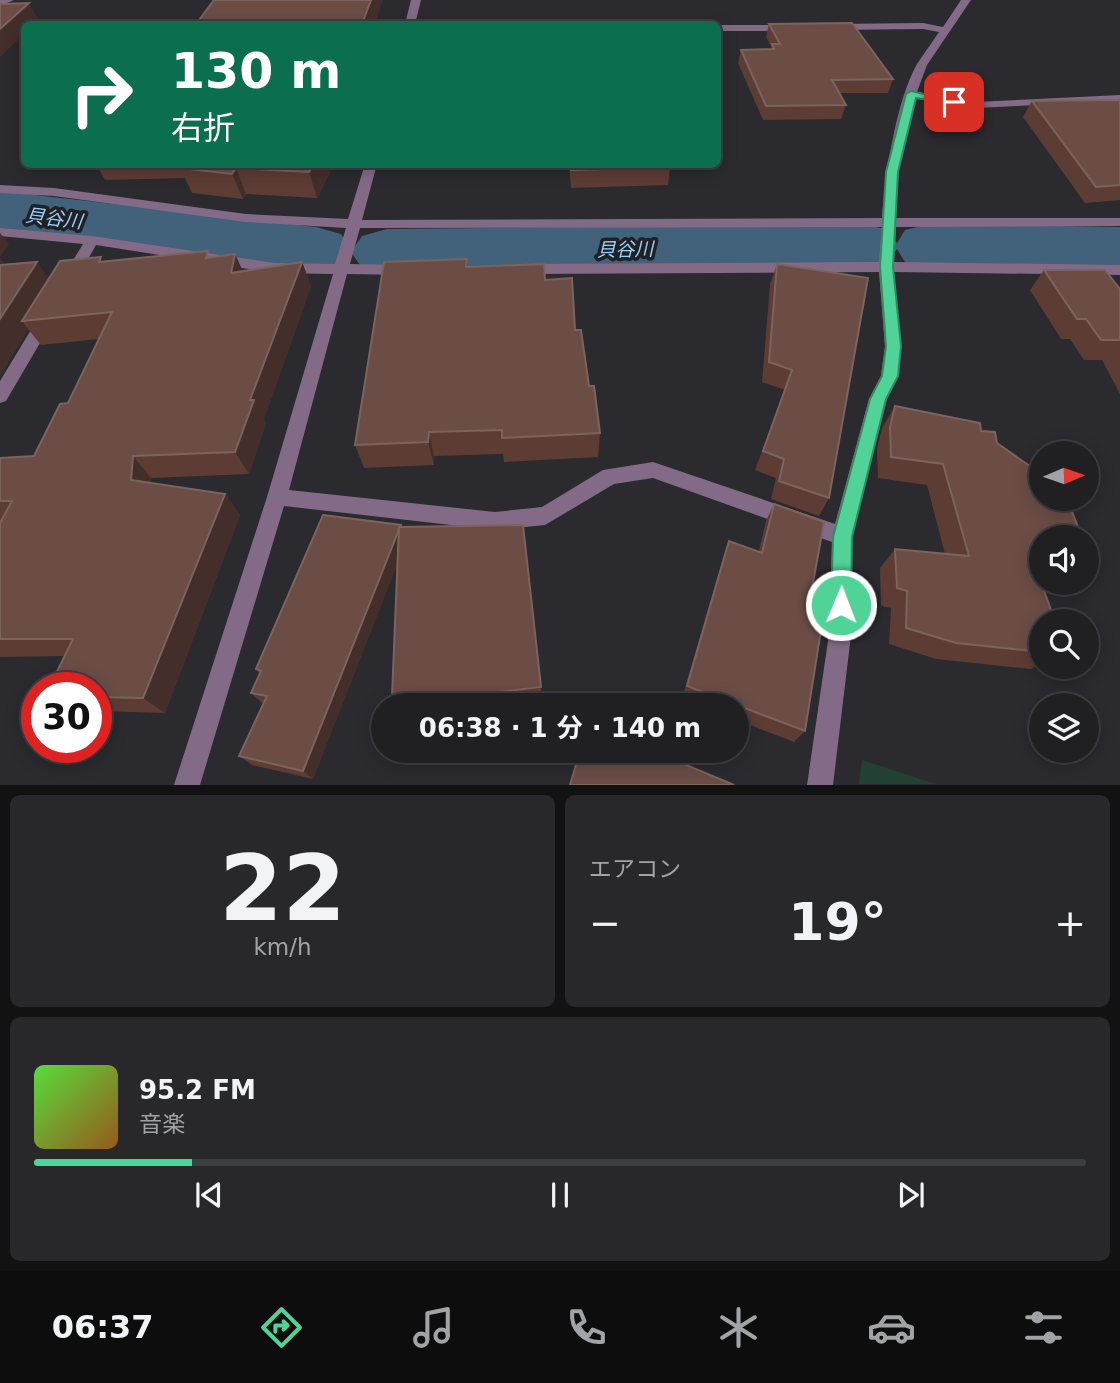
<!DOCTYPE html>
<html lang="ja">
<head>
<meta charset="utf-8">
<style>
	:root { --surface:#202023; --page:#28282b; --text:#f1f3f6; --muted:#a2a3a6; --line:#3d3e41; --accent:#51d398 }
	body { margin:0; font-family:"DejaVu Sans","Noto Sans JP",sans-serif; background:var(--page); color:var(--text); height:100vh; display:flex; flex-direction:column; font-size:26px; white-space:nowrap }
	* { box-sizing:border-box; margin:0 }
	p { font-size:23px; color:var(--muted) }
	.icon { flex:none; width:38px; height:38px; fill:none; stroke:currentColor; stroke-width:2; stroke-linecap:round; stroke-linejoin:round }
	.map { position:relative; height:785px; overflow:hidden }
	.drawer { display:flex; flex-direction:column; gap:10px; padding:10px; background:#121213; flex:1 }
	.drawer>* { flex:none }
	.guide { position:absolute; left:21px; top:21px; width:700px; height:147px; border-radius:10px; box-shadow:0 4px 18px #0003,0 0 0 2px var(--line); background:#0b6e4f; color:#fff; overflow:hidden }
	.needle { width:46px; rotate:88deg }
	.buttons { position:absolute; left:1029px; top:441px; display:grid; gap:14px }
	.buttons a { display:grid; place-items:center; width:70px; height:70px; border-radius:50%; background:var(--surface); box-shadow:0 4px 18px #0003,0 0 0 2px var(--line); font-size:35px }
	.speed { position:absolute; left:21px; top:672px; display:flex; gap:14px; font-size:35px; font-weight:700; text-align:center }
	.speed>* { display:grid; place-content:center; width:91px; height:91px; border-radius:50%; background:var(--surface); box-shadow:0 4px 18px #0003,0 0 0 2px var(--line); line-height:1 }
	.speed .limit { border:10px solid #d22; background:#fff; color:#111 }
	.pin { position:absolute; display:grid; place-items:center; width:60px; height:60px; color:#fff; margin:-30px; border-radius:14px; box-shadow:0 4px 10px #0006 }
	.me { position:absolute; width:77px; margin:-38px; rotate:1deg; stroke-linejoin:round; filter:drop-shadow(0 0 5px #0008) }
	.turn { display:flex; align-items:center; gap:24px; height:147px; padding:0 35px; font-size:32px }
	.turn .icon { width:91px; height:91px; stroke-width:2.5 }
	.turn b { display:block; font-size:49px; line-height:60px }
	.big { font-size:52px; font-weight:700; line-height:1.1 }
	.drawer .card { flex:1; display:flex; flex-direction:column; justify-content:center; gap:10px; min-width:0; padding:0 24px; border-radius:10px; background:var(--page) }
	.drawer .dial { align-items:center; gap:0 }
	.dial b { font-size:91px; line-height:1 }
	.song { display:flex; align-items:center; gap:21px }
	.cover { width:84px; height:84px; border-radius:10px; background:linear-gradient(135deg,hsl(110 70% 55%),hsl(30 70% 35%)) }
	.played { height:7px; border-radius:4px; background:linear-gradient(90deg,var(--accent) 15%,var(--line) 15%) }
	.keys { display:flex; justify-content:space-around; direction:ltr }
	.heat { display:flex; justify-content:space-between; align-items:center; font-size:38px; direction:ltr }
	.drawer .tiles { flex:1; display:grid; gap:10px; grid-template-columns:1fr 1fr }
	.card:last-child { grid-column:span 2 }
	.trip { position:absolute; left:371px; top:693px; width:378px; height:70px; border-radius:35px; background:var(--surface); box-shadow:0 4px 18px #0003,0 0 0 2px var(--line); font-weight:700; line-height:70px; text-align:center }
	.tab-bar { display:flex; height:112px; justify-content:space-around; align-items:center; background:#0d0d0e; color:var(--muted) }
	.tab-bar .icon { width:49px; height:49px }
	.tab-bar .active { color:var(--accent) }
	.tab-bar b { font-size:32px; color:var(--text) }
	.map>svg:first-child { display:block }
	.green { fill:#234133 }
	.lines { fill:none; stroke-linecap:round; stroke-linejoin:round }
	.river { fill:#41627a; fill-rule:evenodd }
	.minor { fill:#836b87; fill-rule:evenodd }
	.wall { fill:#5d3c34 }
	.shaded-wall { fill:#432e2a }
	.building { fill:#6b4d46; stroke:#7c635d; stroke-width:2 }
	.route { fill:#51d398; stroke:#358963; stroke-width:2 }
	.labels { text-anchor:middle; dominant-baseline:central; stroke-width:7; stroke-linejoin:round; paint-order:stroke }
	.water-label { font-size:19px; font-style:italic; fill:#98d2fd; stroke:#202025 }
</style>
</head>
<body>
<div class="map">
<svg width="1120" height="785" viewBox="0 0 1120 785">
	<rect width="100%" height="100%" fill="#2a2a2f"/>
	<path class="green" d="M 862,760 L 936,784 L 859,784 Z"/>
	<g class="lines">
		<g class="river">
			<path d="M 0,191 L 316,227 L 341,234 L 352,250 L 341,266 L 316,273 L 0,231 Z"/>
			<path d="M 863,224 L 888,230 L 897,243 L 905,230 L 930,224 L 1120,227 L 1120,273 L 930,268 L 905,262 L 897,249 L 888,262 L 863,268 L 387,275 L 362,268 L 351,252 L 362,236 L 387,229 Z"/>
		</g>
		<g class="minor">
			<path d="M 0,0 L 14,0 L 0,6 Z"/>
			<path d="M 411,0 L 421,0 L 415,24 L 405,24 Z"/>
			<path d="M 961,0 L 971,0 L 927,65 L 917,92 L 975,102 L 1120,95 L 1120,101 L 975,108 L 916,98 L 898,172 L 896,218 L 1120,218 L 1120,226 L 896,227 L 894,262 L 1120,265 L 1120,275 L 894,272 L 901,347 L 899,376 L 887,399 L 852,536 L 852,627 L 833,785 L 807,785 L 830,627 L 832,542 L 653,478 L 614,484 L 545,525 L 495,530 L 284,506 L 200,785 L 174,785 L 267,497 L 333,274 L 274,273 L 96,245 L 74,284 L 69,285 L 61,280 L 83,244 L 0,236 L 0,228 L 92,236 L 274,263 L 335,264 L 346,228 L 246,222 L 54,196 L 0,193 L 0,185 L 54,188 L 246,214 L 348,219 L 365,164 L 377,164 L 362,220 L 882,218 C 886,173 895,104 917,64 C 924,53 932,43 939,32 L 923,29 L 832,30 L 827,27 L 832,24 L 923,23 L 943,27 ZM 882,227 L 879,262 L 523,264 L 516,269 L 523,274 L 879,272 L 885,347 L 881,376 L 869,399 L 835,524 L 653,462 L 603,470 L 542,507 L 495,512 L 289,490 L 347,274 L 407,275 L 414,270 L 407,265 L 350,264 L 360,228 Z"/>
			<path d="M 718,25 L 790,25 L 795,28 L 790,31 L 718,31 Z"/>
			<path d="M 46,313 L 54,319 L 6,401 L 0,403 L 0,381 L 40,315 Z"/>
		</g>
	</g>
	<g class="wall">
		<path d="M 769,24 L 893,79 L 888,93 L 840,93 L 846,105 L 841,119 L 763,120 L 738,63 L 741,50 L 771,49 L 771,46 L 766,37 Z"/>
		<path d="M 1120,100 L 1120,200 L 1085,203 L 1023,117 L 1032,101 Z"/>
		<path d="M 96,164 L 334,164 L 317,198 L 246,194 L 243,199 L 192,193 L 185,178 L 105,180 Z"/>
		<path d="M 569,164 L 670,164 L 670,167 L 668,185 L 571,188 Z"/>
		<path d="M 235,254 L 242,271 L 302,262 L 311,286 L 264,419 L 266,423 L 249,474 L 151,478 L 151,483 L 225,494 L 240,515 L 165,713 L 96,711 L 96,688 L 64,656 L 0,657 L 0,458 L 34,456 L 68,403 L 99,339 L 41,345 L 28,329 L 0,376 L 5,265 L 48,278 L 104,262 L 211,257 Z"/>
		<path d="M 467,259 L 468,267 L 545,280 L 575,330 L 600,433 L 598,457 L 504,462 L 503,454 L 434,456 L 434,465 L 364,468 L 355,445 Z"/>
		<path d="M 777,264 L 829,498 L 819,516 L 771,499 L 776,478 L 755,470 L 785,390 L 762,382 L 770,284 Z"/>
		<path d="M 1044,270 L 1120,289 L 1120,394 L 1102,360 L 1084,360 L 1070,339 L 1061,339 L 1030,290 Z"/>
		<path d="M 895,406 L 981,431 L 997,443 L 1041,537 L 1041,662 L 1031,669 L 936,659 L 889,644 L 891,608 L 881,606 L 880,568 L 895,549 L 945,554 L 927,485 L 878,478 L 877,448 L 882,428 Z"/>
		<path d="M 774,504 L 810,600 L 805,731 L 794,742 L 737,720 L 737,705 L 700,705 L 682,698 L 723,558 L 729,541 L 759,551 L 766,521 Z"/>
		<path d="M 401,525 L 541,687 L 542,704 L 534,705 L 398,705 L 392,696 L 397,564 L 313,779 L 252,765 L 239,756 L 263,704 L 251,693 L 260,673 L 256,669 Z"/>
		<path d="M 1087,549 L 1093,567 L 1087,572 Z"/>
		<path d="M 1050,583 L 1072,583 L 1069,585 Z"/>
	</g>
	<g class="shaded-wall">
		<path d="M 371,0 L 383,0 L 375,24 L 362,24 Z"/>
		<path d="M 29,3 L 39,21 L 34,24 L 24,24 L 24,34 L 0,57 L 0,29 Z"/>
		<path d="M 313,164 L 334,164 L 317,198 L 309,172 Z"/>
		<path d="M 236,168 L 246,194 L 243,199 L 232,174 Z"/>
		<path d="M 0,233 L 9,244 L 0,257 Z"/>
		<path d="M 235,254 L 246,278 L 231,273 Z"/>
		<path d="M 0,258 L 10,272 L 0,287 Z"/>
		<path d="M 37,262 L 54,286 L 22,321 L 28,329 L 0,376 L 0,319 Z"/>
		<path d="M 302,262 L 311,286 L 264,419 L 266,423 L 249,474 L 235,452 L 250,400 Z"/>
		<path d="M 429,432 L 434,456 L 434,465 L 428,442 Z"/>
		<path d="M 133,456 L 151,478 L 150,502 L 131,480 Z"/>
		<path d="M 225,494 L 240,515 L 165,713 L 143,698 Z"/>
		<path d="M 401,525 L 407,540 L 313,779 L 303,771 Z"/>
	</g>
	<g class="building">
		<path d="M 214,0 L 371,0 L 362,24 L 196,24 Z"/>
		<path d="M 29,3 L 0,29 L 0,4 Z"/>
		<path d="M 852,23 L 893,79 L 832,80 L 846,105 L 766,106 L 741,50 L 774,49 L 772,44 L 780,44 L 769,24 Z"/>
		<path d="M 1120,100 L 1120,185 L 1096,187 L 1032,101 Z"/>
		<path d="M 183,164 L 313,164 L 309,172 L 236,168 L 232,174 L 180,168 Z"/>
		<path d="M 570,164 L 670,164 L 670,167 L 571,170 Z"/>
		<path d="M 208,251 L 206,258 L 235,254 L 231,273 L 302,262 L 250,400 L 254,400 L 235,452 L 133,456 L 131,480 L 225,494 L 143,698 L 96,697 L 96,688 L 49,688 L 73,639 L 0,639 L 0,523 L 12,501 L 0,501 L 0,458 L 34,456 L 60,404 L 68,403 L 112,312 L 22,321 L 60,261 L 101,257 L 99,262 Z"/>
		<path d="M 467,259 L 466,267 L 544,264 L 545,280 L 572,278 L 575,330 L 581,330 L 589,386 L 594,386 L 600,433 L 502,438 L 502,430 L 429,432 L 428,442 L 355,445 L 384,262 Z"/>
		<path d="M 37,262 L 0,319 L 0,265 Z"/>
		<path d="M 777,264 L 868,278 L 829,498 L 779,481 L 784,459 L 763,451 L 792,370 L 769,362 Z"/>
		<path d="M 1044,270 L 1105,270 L 1120,289 L 1120,340 L 1101,340 L 1086,319 L 1077,319 Z"/>
		<path d="M 895,406 L 980,423 L 981,431 L 995,432 L 997,443 L 1041,474 L 1041,499 L 1067,499 L 1082,537 L 1041,537 L 1041,561 L 1033,560 L 1055,621 L 1041,621 L 1041,652 L 956,643 L 906,628 L 907,591 L 897,588 L 895,549 L 969,556 L 943,464 L 891,457 L 890,427 Z"/>
		<path d="M 774,504 L 824,522 L 810,600 L 825,605 L 805,731 L 687,686 L 729,541 L 762,553 Z"/>
		<path d="M 323,515 L 401,525 L 401,527 L 399,527 L 398,532 L 303,771 L 239,756 L 267,696 L 251,693 L 261,671 L 256,669 Z"/>
		<path d="M 523,525 L 541,687 L 435,700 L 435,692 L 392,696 L 399,527 Z"/>
		<path d="M 1087,549 L 1093,567 L 1087,566 Z"/>
		<path d="M 580,751 L 660,751 L 660,754 L 734,785 L 570,785 Z"/>
	</g>
	<path class="route" d="M 911,91 L 959,102 L 954,105 L 916,98 L 898,172 L 893,267 L 901,346 L 898,376 L 886,399 L 852,537 L 851,605 L 848,611 L 841,614 L 834,611 L 831,605 L 833,537 L 870,399 L 882,376 L 886,346 L 880,267 L 886,172 L 906,94 Z"/>
	<g class="labels">
		<g class="water-label">
			<text transform="translate(54 218) rotate(7)">貝谷川</text>
			<text transform="translate(625 249) rotate(-1)">貝谷川</text>
		</g>
	</g>
</svg>
<div class="buttons">
<a><svg class="needle" viewBox="-14 -14 28 28"><path d="M0-13l5 13h-10z" fill="#e53935"/><path d="M0 13l5-13h-10z" fill="#a2a3a6"/></svg></a>
<a><svg class="icon" aria-label="sound" viewBox="0 0 24 24"><path d="M4 9h4l5-4v14l-5-4H4zM17 9q2 3 0 6"/></svg></a>
<a><svg class="icon" aria-label="search" viewBox="0 0 24 24"><circle cx="10" cy="10" r="6"/><path d="M15 15l6 6"/></svg></a>
<a><svg class="icon" aria-label="layers" viewBox="0 0 24 24"><path d="M12 4l9 5-9 5-9-5zM3 14l9 5 9-5"/></svg></a>
</div>
<div class="speed"><div class="limit">30</div></div>
<div class="pin" style="left:954px;top:102px;background:#d93025"><svg class="icon" aria-label="arrive" viewBox="0 0 24 24"><path d="M6 21V4h12l-3 4 3 4H6"/></svg></div>
<svg class="me" style="left:841px;top:605px" viewBox="-20 -20 40 40"><circle r="17" fill="#51d398" stroke="#fff" stroke-width="3"/><path d="M0-11L8 9 0 5-8 9z" fill="#fff"/></svg>
<div class="trip">06:38 · 1 分 · 140 m</div>
<div class="guide">
<div class="turn"><svg class="icon" aria-label="right" viewBox="0 0 24 24"><path d="M7 20v-9h11M14 6l5 5-5 5"/></svg><div><b>130 m</b>右折</div></div>
</div>
</div>
<section class="drawer">
<div class="tiles">
<div class="card dial"><b>22</b><p>km/h</p></div>
<div class="card"><p>エアコン</p>
<div class="heat"><a>−</a><b class="big">19°</b><a>+</a></div>
</div>
<div class="card">
<div class="song"><i class="cover"></i><div><b>95.2 FM</b><p>音楽</p></div></div>
<div class="played"></div>
<div class="keys"><svg class="icon" aria-label="previous" viewBox="0 0 24 24"><path d="M18 5L8 12l10 7zM5 5v14"/></svg><svg class="icon" aria-label="pause" viewBox="0 0 24 24"><path d="M8 5v14M16 5v14"/></svg><svg class="icon" aria-label="next" viewBox="0 0 24 24"><path d="M6 5l10 7-10 7zM19 5v14"/></svg></div>
</div>
</div>
</section>
<nav class="tab-bar">
<b>06:37</b>
<svg class="icon active" aria-label="directions" viewBox="0 0 24 24"><path d="M12 3l9 9-9 9-9-9zM9 14v-3h6M13 9l2 2-2 2"/></svg>
<svg class="icon" aria-label="music" viewBox="0 0 24 24"><path d="M9 18V5l10-2v13"/><circle cx="6" cy="18" r="3"/><circle cx="16" cy="16" r="3"/></svg>
<svg class="icon" aria-label="phone" viewBox="0 0 24 24"><path d="M5 4h4l2 5-3 2q2 4 5 5l2-3 5 2v4C11 20 4 13 5 4z"/></svg>
<svg class="icon" aria-label="climate" viewBox="0 0 24 24"><path d="M12 3v18M4 7l16 10M4 17L20 7"/></svg>
<svg class="icon" aria-label="car" viewBox="0 0 24 24"><path d="M5 17H2v-5l4-1 3-4h7l3 4 3 1v5h-3M9 17h6M6 11h13"/><circle cx="7" cy="17" r="2"/><circle cx="17" cy="17" r="2"/></svg>
<svg class="icon" aria-label="filters" viewBox="0 0 24 24"><path d="M4 7h16M4 17h16"/><circle cx="9" cy="7" r="2"/><circle cx="15" cy="17" r="2"/></svg>
</nav>
</body>
</html>
